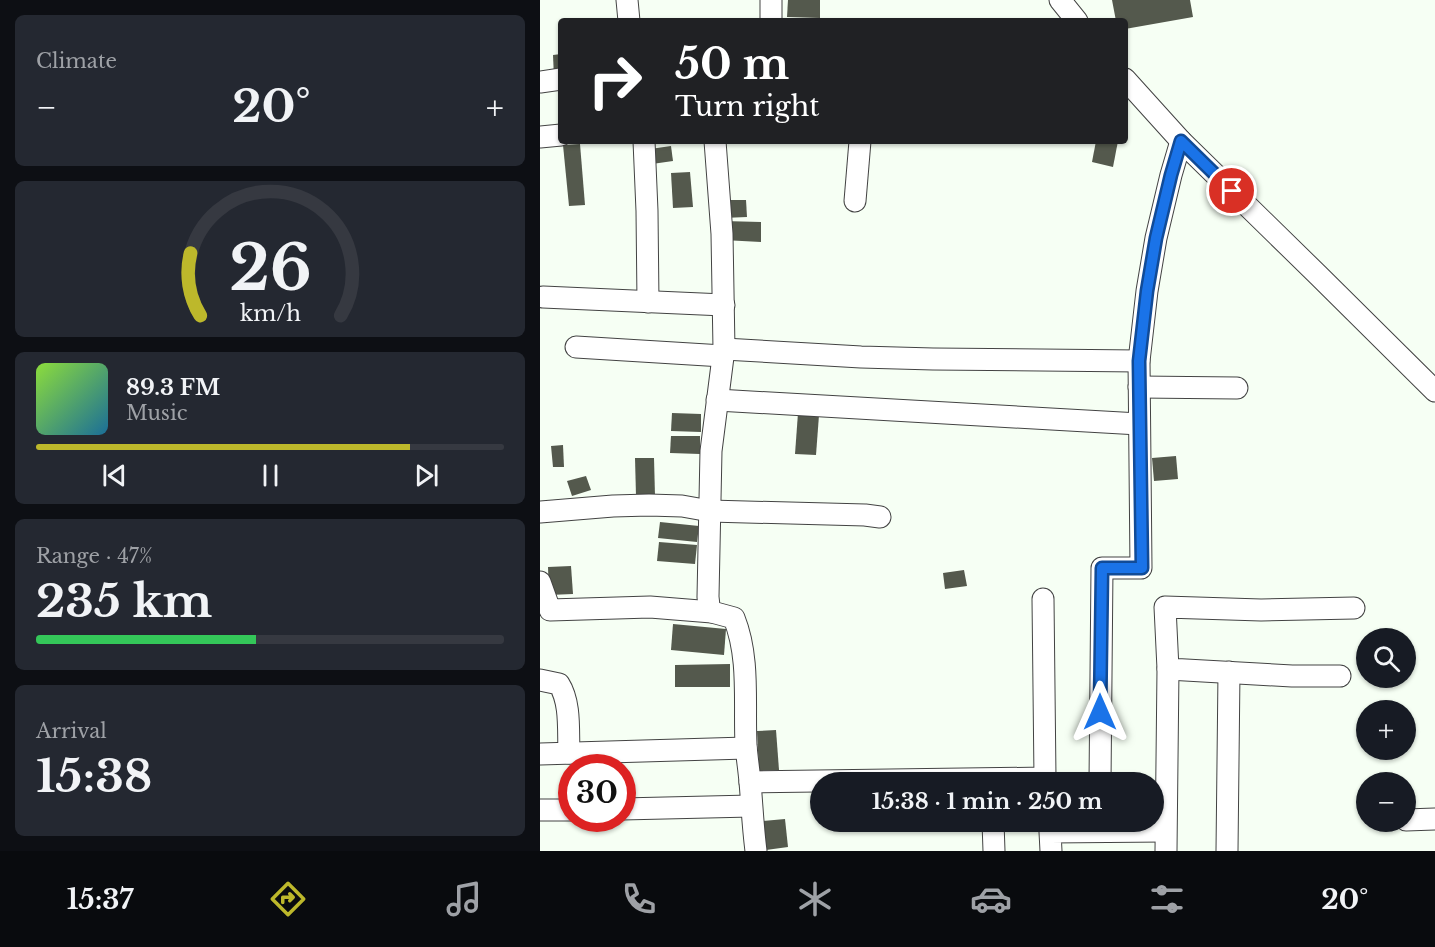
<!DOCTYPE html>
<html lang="en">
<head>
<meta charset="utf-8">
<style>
	:root { --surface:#171b24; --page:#242831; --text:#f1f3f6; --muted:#9ea1a6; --line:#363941; --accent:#bdb82b }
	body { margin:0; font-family:"Libre Baskerville",serif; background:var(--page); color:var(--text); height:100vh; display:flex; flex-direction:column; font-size:22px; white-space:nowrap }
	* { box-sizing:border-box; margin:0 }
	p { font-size:20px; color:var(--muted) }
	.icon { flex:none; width:33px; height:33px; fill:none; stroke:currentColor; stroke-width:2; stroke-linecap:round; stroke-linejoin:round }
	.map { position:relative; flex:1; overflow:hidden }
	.sheet { display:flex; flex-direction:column; gap:15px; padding:15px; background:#0d0f14; width:540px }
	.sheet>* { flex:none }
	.banner { position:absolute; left:18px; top:18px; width:570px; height:126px; border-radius:6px; box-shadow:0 2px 4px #0004; background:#202124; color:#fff; overflow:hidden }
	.controls { position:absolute; left:816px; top:628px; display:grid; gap:12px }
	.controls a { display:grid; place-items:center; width:60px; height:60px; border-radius:50%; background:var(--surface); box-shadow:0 2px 4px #0004; font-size:30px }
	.speed { position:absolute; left:18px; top:754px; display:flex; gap:12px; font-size:30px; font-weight:700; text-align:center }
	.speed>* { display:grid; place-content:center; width:78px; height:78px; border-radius:50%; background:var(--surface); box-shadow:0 2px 4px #0004; line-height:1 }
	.speed .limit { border:9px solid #d22; background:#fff; color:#111 }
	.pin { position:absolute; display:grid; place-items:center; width:51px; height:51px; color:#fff; margin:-26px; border:3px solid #fff; border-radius:50%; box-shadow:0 2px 6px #0007 }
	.me { position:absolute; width:66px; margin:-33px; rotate:0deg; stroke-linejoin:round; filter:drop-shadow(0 0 4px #0008) }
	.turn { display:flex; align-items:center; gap:21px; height:126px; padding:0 18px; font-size:27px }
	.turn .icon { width:78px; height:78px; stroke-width:2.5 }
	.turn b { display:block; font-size:42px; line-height:51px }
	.big { font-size:45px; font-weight:700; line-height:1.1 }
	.sheet .tile { flex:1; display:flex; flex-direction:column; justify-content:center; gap:9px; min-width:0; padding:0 21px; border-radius:9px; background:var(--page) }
	.sheet .dial { align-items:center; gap:0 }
	.dial svg { height:156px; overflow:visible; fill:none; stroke:var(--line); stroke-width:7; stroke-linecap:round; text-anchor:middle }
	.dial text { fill:var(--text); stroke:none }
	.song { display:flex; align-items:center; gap:18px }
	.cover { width:72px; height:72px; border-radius:9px; background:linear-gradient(135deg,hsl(90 70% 55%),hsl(200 70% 35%)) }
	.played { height:6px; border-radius:3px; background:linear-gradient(90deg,var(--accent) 80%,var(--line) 80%) }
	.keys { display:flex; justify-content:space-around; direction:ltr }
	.heat { display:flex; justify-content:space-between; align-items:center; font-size:33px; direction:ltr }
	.charge { height:9px; border-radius:4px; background:linear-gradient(90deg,#34c759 47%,var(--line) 0) }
	.trip { position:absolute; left:270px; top:772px; width:354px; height:60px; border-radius:30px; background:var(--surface); box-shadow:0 2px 4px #0004; font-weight:700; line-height:60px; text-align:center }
	.tabs { display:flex; height:96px; justify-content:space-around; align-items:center; background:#090b0e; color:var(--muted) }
	.tabs .icon { width:42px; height:42px }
	.tabs .active { color:var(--accent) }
	.tabs b { font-size:27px; color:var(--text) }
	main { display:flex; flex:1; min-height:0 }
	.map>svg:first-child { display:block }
	.building { fill:#54594d }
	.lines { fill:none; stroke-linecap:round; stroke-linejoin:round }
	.minor-casing { stroke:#434343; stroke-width:23 }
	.minor { stroke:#fff; stroke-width:21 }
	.route-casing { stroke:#114b97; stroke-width:15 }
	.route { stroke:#1a73e8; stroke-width:10 }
</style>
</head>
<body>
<main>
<section class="sheet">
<div class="tile"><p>Climate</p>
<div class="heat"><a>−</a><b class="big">20°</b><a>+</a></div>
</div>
<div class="tile dial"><svg viewBox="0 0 100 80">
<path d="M14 69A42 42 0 1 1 86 69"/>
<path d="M14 69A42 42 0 0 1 9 37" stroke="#bdb82b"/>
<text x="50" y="56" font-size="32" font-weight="700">26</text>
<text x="50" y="72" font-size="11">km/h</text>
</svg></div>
<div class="tile">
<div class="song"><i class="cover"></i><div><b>89.3 FM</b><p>Music</p></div></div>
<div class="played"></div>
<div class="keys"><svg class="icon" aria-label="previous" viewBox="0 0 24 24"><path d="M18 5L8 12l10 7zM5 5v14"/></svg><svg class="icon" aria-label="pause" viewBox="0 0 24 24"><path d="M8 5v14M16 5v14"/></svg><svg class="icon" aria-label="next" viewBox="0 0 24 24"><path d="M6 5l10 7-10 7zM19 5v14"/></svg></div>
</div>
<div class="tile"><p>Range · 47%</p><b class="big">235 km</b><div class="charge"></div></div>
<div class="tile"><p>Arrival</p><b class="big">15:38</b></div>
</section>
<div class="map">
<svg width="895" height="851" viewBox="0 0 895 851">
	<rect width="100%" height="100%" fill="#f6fff4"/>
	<g class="building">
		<path d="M 248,0 L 280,0 L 280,18 L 247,17 Z"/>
		<path d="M 572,0 L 650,0 L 653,17 L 585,29 L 585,21 L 576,21 Z"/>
		<path d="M 21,54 L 21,77 L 14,78 L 13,55 Z"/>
		<path d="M 556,141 L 578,141 L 573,167 L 552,162 Z"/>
		<path d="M 40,144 L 45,205 L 29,206 L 23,145 Z"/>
		<path d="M 131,146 L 133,161 L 112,164 L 110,149 Z"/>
		<path d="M 150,172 L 153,207 L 133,208 L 131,173 Z"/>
		<path d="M 182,200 L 206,200 L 207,217 L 183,218 Z"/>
		<path d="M 183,221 L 221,222 L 221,242 L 183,240 Z"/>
		<path d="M 132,413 L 161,414 L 161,432 L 131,431 Z"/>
		<path d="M 258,413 L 279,415 L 276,455 L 255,454 Z"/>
		<path d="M 131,436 L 160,436 L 160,454 L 130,453 Z"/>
		<path d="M 23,445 L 24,467 L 13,467 L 11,446 Z"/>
		<path d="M 636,456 L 638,479 L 614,481 L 612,458 Z"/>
		<path d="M 95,458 L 114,458 L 115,496 L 96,496 Z"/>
		<path d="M 46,476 L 51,490 L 32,496 L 27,481 Z"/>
		<path d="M 120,522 L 159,526 L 157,542 L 118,538 Z"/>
		<path d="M 119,542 L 157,545 L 155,564 L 117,561 Z"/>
		<path d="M 31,566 L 33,594 L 9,595 L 8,567 Z"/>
		<path d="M 424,570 L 427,586 L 405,589 L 403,573 Z"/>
		<path d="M 133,624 L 186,629 L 184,655 L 131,650 Z"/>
		<path d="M 190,664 L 190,687 L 135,687 L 135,665 Z"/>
		<path d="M 236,730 L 239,770 L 219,771 L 217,731 Z"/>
		<path d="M 245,819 L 248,847 L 226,850 L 223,821 Z"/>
	</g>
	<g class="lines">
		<g class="minor-casing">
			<g id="minor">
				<path d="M 87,0 L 89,21"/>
				<path d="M 520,0 L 537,21"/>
				<path d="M 231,21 L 231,0"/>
				<path d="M 585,79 L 641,141 L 778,275 L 895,391"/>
				<path d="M 0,82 L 21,79"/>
				<path d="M 0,137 L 21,135"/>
				<path d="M 104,141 L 107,211 L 108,302"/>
				<path d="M 175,141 L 182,234 L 184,349 L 171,451 L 168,597 L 169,606 L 172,612 L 194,618 C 210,658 204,703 206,745 C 207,758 209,770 210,782 C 212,805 213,828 216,851"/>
				<path d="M 315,201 L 320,141"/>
				<path d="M 3,297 L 184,305"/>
				<path d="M 36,347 L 183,356"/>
				<path d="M 184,349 L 321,357 L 393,359 L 599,361"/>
				<path d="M 599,387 L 697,388"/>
				<path d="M 177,400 L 599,424"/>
				<path d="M 0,512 L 73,506 L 109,505 L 142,506 L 170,511 L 325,515 L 340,517"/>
				<path d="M 0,582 L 10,610 L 110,607 L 172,612"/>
				<path d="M 800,676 L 752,676 L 628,669 L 625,607 L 721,610 L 814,608"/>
				<path d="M 0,680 L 19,684 C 31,703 28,731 29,753"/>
				<path d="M 0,754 L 206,748"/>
				<path d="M 210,782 L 505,778 L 503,599"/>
				<path d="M 560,783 L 562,568 L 601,568 L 599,361 L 607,291 L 616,238 L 631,175 L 641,141"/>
				<path d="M 82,809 L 211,806"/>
				<path d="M 0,810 L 32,810"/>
				<path d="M 866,820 L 895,819"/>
				<path d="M 453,822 L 454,851"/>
				<path d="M 511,851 L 510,832 L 625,831"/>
				<path d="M 626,851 L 628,669"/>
				<path d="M 687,851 L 689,672"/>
			</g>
		</g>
		<use href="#minor" class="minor"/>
	</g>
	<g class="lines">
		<g class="route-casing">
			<path id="route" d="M 560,712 L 562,568 L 602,568 L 599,361 L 607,291 L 616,238 L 631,175 L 641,141 L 692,191"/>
		</g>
		<use href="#route" class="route"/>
	</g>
</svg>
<div class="controls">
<a><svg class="icon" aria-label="search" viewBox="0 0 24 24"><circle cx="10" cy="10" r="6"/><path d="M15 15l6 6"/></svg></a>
<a>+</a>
<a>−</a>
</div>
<div class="speed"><div class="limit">30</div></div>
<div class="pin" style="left:692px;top:191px;background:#d93025"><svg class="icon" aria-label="arrive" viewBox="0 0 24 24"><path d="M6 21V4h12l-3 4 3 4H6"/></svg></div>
<svg class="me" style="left:560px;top:712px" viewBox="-20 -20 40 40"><path d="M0-17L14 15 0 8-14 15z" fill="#1a73e8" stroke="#fff" stroke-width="4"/></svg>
<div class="trip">15:38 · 1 min · 250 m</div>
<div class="banner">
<div class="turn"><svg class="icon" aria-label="right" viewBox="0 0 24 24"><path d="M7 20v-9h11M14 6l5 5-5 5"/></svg><div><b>50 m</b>Turn right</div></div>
</div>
</div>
</main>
<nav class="tabs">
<b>15:37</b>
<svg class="icon active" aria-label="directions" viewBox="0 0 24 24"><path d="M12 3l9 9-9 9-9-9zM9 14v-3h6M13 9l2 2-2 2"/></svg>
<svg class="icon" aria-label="music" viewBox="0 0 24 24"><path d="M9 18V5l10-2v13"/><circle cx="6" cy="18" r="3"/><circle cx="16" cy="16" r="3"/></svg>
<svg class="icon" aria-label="phone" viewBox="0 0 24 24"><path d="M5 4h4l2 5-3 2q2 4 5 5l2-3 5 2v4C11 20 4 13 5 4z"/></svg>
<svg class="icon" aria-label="climate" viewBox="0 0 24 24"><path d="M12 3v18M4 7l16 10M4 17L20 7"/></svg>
<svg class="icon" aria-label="car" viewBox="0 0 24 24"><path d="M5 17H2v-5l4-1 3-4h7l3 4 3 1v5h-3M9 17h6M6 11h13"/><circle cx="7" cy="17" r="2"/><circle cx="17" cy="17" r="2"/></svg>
<svg class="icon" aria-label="filters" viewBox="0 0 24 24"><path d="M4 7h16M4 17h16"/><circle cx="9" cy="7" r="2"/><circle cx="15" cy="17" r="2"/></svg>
<b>20°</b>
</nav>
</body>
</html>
